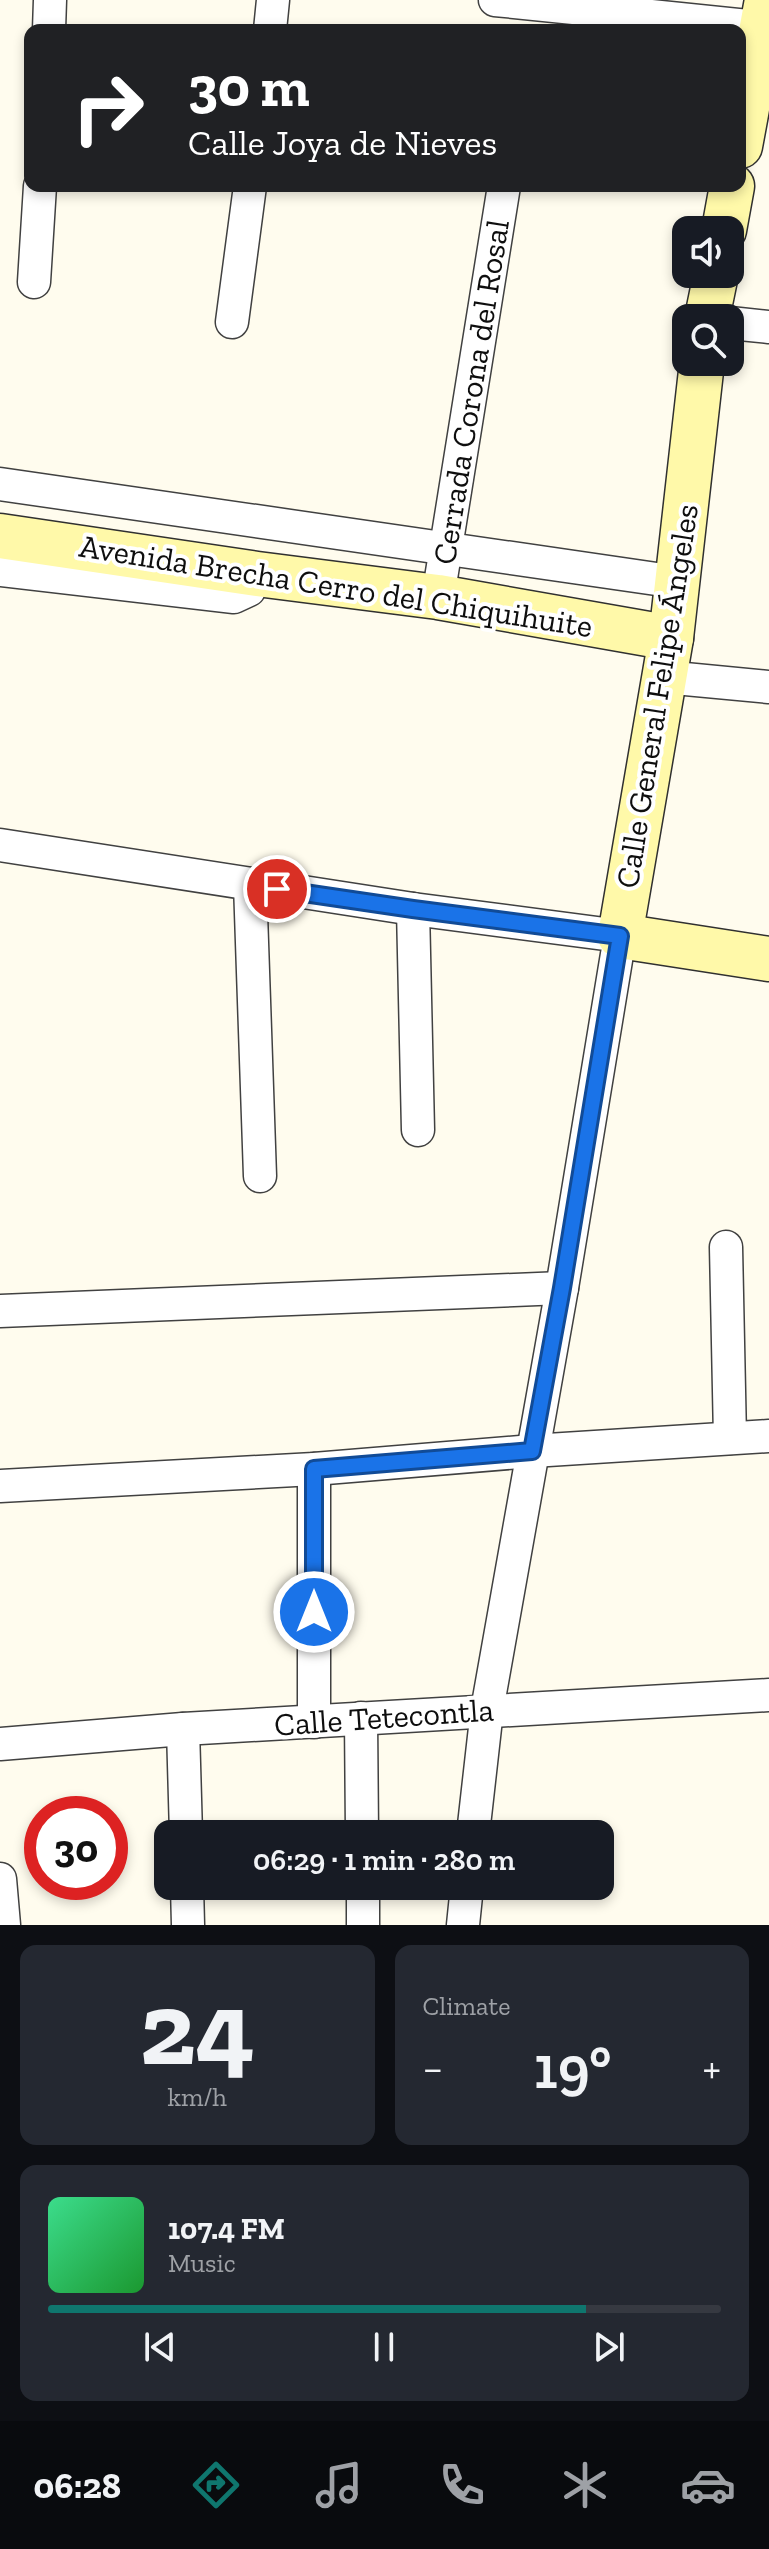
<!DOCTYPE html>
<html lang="en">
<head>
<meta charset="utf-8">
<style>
	:root { --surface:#171b24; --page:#242831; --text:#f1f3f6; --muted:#9ea1a6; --line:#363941; --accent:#0f766e }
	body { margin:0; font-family:"Zilla Slab",serif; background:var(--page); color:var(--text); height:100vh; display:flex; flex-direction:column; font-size:30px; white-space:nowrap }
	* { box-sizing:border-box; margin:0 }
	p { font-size:26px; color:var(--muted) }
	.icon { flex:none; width:44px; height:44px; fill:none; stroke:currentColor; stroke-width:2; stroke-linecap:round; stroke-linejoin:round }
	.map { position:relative; height:1925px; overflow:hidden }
	.details { display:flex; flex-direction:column; gap:20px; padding:20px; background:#0d0f14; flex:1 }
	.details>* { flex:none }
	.banner { position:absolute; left:24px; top:24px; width:722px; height:168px; border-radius:16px; box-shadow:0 4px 12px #0003; background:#202124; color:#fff; overflow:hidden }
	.controls { position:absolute; left:672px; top:216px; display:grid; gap:16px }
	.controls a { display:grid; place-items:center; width:72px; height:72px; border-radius:16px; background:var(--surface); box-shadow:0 4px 12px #0003; font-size:40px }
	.speed { position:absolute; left:24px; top:1796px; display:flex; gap:16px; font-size:40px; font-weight:700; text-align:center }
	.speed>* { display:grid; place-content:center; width:104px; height:104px; border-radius:50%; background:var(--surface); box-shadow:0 4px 12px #0003; line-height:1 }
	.speed .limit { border:12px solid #d22; background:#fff; color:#111 }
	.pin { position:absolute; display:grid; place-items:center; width:68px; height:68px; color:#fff; margin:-34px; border:4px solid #fff; border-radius:50%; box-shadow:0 2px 8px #0007 }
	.me { position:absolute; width:88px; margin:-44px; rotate:0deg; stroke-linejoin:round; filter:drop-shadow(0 0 6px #0008) }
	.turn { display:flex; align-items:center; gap:28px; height:168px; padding:0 32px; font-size:36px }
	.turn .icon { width:104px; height:104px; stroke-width:2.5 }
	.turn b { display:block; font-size:56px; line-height:68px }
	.big { font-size:60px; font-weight:600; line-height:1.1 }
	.details .widget { flex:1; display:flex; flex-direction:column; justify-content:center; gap:12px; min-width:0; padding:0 28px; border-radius:16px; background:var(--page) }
	.details .dial { align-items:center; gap:0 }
	.dial b { font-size:104px; line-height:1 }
	.song { display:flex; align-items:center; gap:24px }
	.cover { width:96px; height:96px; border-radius:12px; background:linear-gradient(135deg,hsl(150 70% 55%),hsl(130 70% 35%)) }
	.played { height:8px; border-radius:4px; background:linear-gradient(90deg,var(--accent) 80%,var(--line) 80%) }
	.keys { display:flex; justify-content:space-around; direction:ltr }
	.heat { display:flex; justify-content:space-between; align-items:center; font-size:44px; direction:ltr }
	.details .tiles { flex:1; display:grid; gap:20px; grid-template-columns:1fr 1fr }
	.widget:last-child { grid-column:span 2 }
	.trip { position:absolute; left:154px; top:1820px; width:460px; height:80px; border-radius:16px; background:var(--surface); box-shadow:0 4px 12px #0003; font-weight:600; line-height:80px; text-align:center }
	.dock { display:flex; height:128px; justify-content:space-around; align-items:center; background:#090b0e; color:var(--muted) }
	.dock .icon { width:56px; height:56px }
	.dock .current { color:var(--accent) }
	.dock b { font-size:36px; color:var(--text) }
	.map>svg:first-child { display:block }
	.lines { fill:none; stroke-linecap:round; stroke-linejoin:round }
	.street-casing { stroke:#414141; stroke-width:35 }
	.secondary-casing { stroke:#303030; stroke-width:47 }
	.street { stroke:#fff; stroke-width:32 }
	.secondary { stroke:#fff9a9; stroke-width:44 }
	.route-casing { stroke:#114b97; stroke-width:20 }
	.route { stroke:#1a73e8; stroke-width:14 }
	.labels { text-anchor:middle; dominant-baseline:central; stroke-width:8; stroke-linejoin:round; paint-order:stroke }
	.street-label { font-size:32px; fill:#0e0e0e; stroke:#fff }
</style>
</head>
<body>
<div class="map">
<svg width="769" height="1925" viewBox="0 0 769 1925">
	<rect width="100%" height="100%" fill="#fffcee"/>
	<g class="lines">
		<g class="street-casing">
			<g id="street">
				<path d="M 495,0 L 769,28"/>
				<path d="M 49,30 L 50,0"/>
				<path d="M 270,30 L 273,0"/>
				<path d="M 34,282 L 40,186"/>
				<path d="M 232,322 L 250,186"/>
				<path d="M 730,323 L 769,327"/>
				<path d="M 0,484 L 677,582"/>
				<path d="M 0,570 L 234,597 L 249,590 L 257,574"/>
				<path d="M 438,597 L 504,186"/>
				<path d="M 664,677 L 769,687"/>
				<path d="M 0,845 L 413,909 L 620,936 L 562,1288 L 487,1710 L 473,1834"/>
				<path d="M 250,884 L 260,1176"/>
				<path d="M 413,909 L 418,1130"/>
				<path d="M 726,1247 L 730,1438"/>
				<path d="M 0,1311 L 562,1288"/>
				<path d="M 314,1469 L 314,1722"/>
				<path d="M 0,1486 L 314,1469 L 532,1451 L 769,1436"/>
				<path d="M 361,1718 L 362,1834"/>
				<path d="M 183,1729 L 186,1834"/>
				<path d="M 0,1744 L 183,1729 L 769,1695"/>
				<path d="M 0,1879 L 4,1925"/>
				<path d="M 187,1886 L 188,1925"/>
				<path d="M 363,1886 L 363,1925"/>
				<path d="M 463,1925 L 467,1886"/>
			</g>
		</g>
		<g class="secondary-casing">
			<g id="secondary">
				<path d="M 740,146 L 767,0"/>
				<path d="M 724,230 L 732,186"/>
				<path d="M 707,318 L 716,274"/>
				<path d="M 702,362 L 671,638 L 620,936 L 769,959"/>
				<path d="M 0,536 L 257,574 L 438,597 L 671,638"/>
			</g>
		</g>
		<use href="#street" class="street"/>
		<use href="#secondary" class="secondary"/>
	</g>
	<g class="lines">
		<g class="route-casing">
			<path id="route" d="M 277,889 L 413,909 L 620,936 L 562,1288 L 532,1451 L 314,1469 L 314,1612"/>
		</g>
		<use href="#route" class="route"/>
	</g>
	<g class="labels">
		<g class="street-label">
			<text transform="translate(471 392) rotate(-81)">Cerrada Corona del Rosal</text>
			<text transform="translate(336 586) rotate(9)">Avenida Brecha Cerro del Chiquihuite</text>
			<text transform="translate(657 696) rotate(-81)">Calle General Felipe Ángeles</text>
			<text transform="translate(384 1717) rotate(-4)">Calle Tetecontla</text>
		</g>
	</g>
</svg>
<div class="controls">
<a><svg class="icon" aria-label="sound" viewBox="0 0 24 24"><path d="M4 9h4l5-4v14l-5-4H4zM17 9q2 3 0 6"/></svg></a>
<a><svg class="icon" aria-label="search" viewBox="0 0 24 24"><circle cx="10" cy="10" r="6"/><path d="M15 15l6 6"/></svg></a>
</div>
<div class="speed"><div class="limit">30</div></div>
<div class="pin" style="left:277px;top:889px;background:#d93025"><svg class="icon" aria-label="arrive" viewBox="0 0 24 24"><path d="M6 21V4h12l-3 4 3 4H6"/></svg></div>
<svg class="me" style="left:314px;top:1612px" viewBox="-20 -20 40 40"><circle r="17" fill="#1a73e8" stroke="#fff" stroke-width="3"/><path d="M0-11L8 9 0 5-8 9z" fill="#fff"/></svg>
<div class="trip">06:29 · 1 min · 280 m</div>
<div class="banner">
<div class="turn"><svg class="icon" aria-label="right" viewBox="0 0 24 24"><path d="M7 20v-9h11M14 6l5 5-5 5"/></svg><div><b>30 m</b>Calle Joya de Nieves</div></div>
</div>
</div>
<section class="details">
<div class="tiles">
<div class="widget dial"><b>24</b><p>km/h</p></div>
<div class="widget"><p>Climate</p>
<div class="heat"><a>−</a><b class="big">19°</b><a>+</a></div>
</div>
<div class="widget">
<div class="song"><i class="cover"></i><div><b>107.4 FM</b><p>Music</p></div></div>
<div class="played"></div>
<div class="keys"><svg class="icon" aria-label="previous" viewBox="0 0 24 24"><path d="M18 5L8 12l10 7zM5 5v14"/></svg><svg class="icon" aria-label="pause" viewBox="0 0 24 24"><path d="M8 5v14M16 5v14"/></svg><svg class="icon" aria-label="next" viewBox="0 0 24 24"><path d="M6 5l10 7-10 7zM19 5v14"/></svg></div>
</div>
</div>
</section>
<nav class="dock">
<b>06:28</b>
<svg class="icon current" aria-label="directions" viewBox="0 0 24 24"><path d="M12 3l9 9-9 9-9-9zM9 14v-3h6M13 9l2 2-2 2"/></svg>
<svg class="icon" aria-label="music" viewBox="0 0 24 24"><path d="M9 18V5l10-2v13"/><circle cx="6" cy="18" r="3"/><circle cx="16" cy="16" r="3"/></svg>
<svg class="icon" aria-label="phone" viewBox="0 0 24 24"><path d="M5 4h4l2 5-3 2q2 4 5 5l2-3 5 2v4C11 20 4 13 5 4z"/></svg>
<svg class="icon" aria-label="climate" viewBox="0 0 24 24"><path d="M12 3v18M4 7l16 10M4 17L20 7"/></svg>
<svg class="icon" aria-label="car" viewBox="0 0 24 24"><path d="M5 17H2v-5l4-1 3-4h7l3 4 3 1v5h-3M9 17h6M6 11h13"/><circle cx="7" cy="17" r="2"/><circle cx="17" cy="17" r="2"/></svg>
</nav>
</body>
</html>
